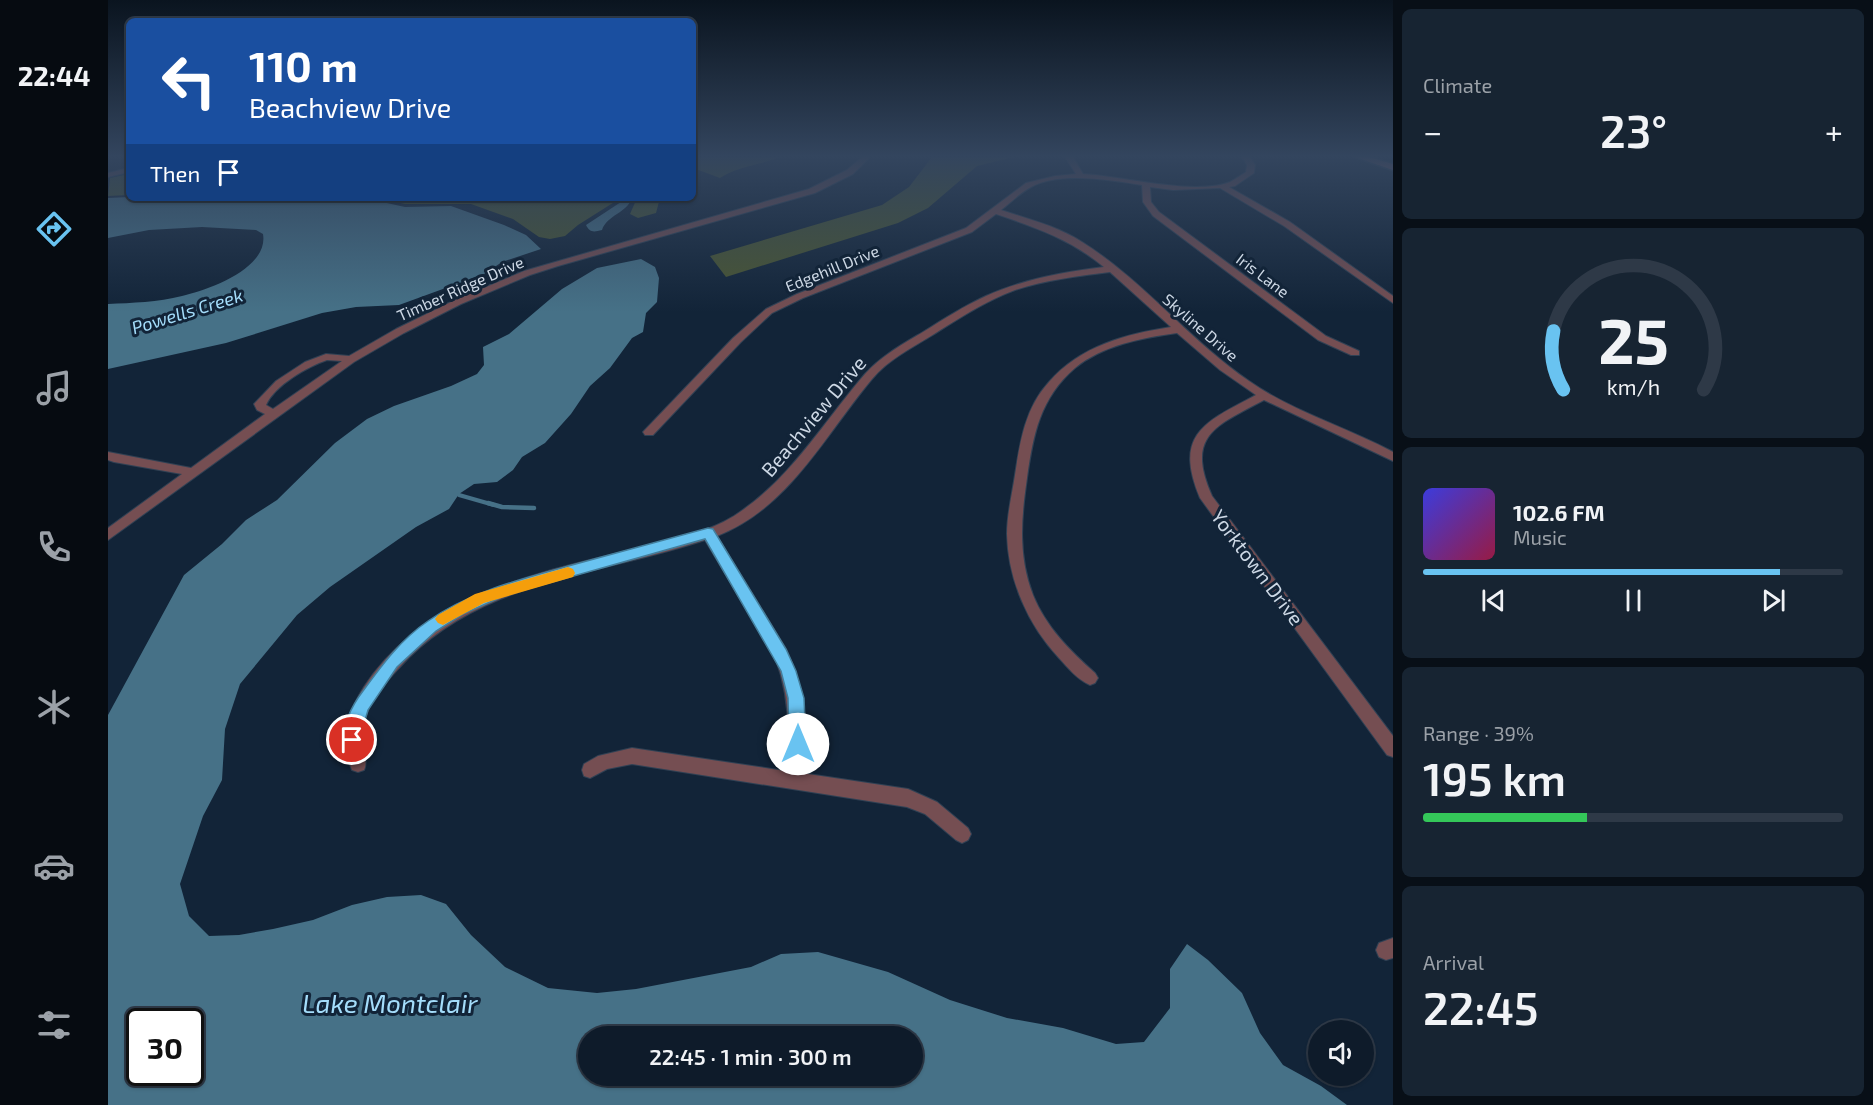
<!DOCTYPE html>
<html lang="en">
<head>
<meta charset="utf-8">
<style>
	:root { --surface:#0e1b2a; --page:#172432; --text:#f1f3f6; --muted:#9ba1a8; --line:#2e3947; --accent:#69c3f1 }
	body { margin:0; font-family:"Exo 2",sans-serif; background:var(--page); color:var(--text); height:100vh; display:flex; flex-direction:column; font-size:22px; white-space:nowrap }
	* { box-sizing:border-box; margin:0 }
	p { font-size:20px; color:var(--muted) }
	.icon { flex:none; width:33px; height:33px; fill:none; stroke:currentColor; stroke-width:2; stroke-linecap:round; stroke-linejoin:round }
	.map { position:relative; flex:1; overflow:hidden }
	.panel { display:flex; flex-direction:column; gap:9px; padding:9px; background:#080f17; width:480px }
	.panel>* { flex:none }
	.hud { position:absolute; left:18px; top:18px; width:570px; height:183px; border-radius:9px; box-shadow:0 2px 4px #0004,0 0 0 2px var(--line); background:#1a4fa0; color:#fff; overflow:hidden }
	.buttons { position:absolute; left:1200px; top:1020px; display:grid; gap:12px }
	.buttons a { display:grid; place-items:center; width:66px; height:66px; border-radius:50%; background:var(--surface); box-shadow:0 2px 4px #0004,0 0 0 2px var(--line); font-size:30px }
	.speed { position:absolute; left:18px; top:1008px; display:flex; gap:12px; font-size:30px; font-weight:700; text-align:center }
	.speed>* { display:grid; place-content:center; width:78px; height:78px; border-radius:50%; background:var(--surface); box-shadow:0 2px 4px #0004,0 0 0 2px var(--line); line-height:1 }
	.speed .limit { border:3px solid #111; border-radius:9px; background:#fff; color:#111 }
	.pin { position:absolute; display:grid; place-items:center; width:51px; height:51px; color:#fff; margin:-26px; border:3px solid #fff; border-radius:50%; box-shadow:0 2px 6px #0007 }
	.me { position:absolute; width:66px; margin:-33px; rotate:0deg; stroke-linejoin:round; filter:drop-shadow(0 0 4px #0008) }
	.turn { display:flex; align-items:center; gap:21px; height:126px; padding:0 24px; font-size:27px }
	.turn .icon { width:78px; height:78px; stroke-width:2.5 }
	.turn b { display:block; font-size:42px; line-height:51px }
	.then { display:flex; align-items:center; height:57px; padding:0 24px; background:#0003; gap:12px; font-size:22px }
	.big { font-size:45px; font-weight:600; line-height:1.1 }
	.panel .card { flex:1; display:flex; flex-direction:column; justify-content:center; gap:9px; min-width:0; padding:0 21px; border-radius:9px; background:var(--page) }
	.panel .dial { align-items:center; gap:0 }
	.dial svg { height:156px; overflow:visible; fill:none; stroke:var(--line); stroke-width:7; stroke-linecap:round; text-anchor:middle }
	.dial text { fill:var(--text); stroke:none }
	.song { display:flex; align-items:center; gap:18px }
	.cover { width:72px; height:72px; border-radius:9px; background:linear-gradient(135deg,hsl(240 70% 55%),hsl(340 70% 35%)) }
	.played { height:6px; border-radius:3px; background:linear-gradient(90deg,var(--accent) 85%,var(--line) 85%) }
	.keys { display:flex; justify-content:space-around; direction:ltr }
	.heat { display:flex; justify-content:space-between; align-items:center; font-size:33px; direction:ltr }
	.charge { height:9px; border-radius:4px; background:linear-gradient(90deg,#34c759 39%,var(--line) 0) }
	.trip { position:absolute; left:470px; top:1026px; width:345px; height:60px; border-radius:30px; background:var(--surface); box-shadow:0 2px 4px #0004,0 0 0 2px var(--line); font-weight:600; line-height:60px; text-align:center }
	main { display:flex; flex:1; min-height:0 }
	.menu { display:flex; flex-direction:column; width:108px; justify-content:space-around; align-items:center; background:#060b11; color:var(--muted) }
	.menu .icon { width:42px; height:42px }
	.menu .current { color:var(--accent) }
	.menu b { font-size:27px; color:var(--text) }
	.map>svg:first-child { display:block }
	.forest { fill:#4a5631 }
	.water { fill:#467187; fill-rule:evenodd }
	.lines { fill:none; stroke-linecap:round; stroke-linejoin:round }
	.stream-far1 { stroke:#467187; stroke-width:4 }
	.stream { stroke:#467187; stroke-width:4.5 }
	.street-casing { stroke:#304154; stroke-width:2 }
	.secondary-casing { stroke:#304154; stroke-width:3 }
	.street { fill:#754e52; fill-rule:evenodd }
	.secondary { fill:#a4656c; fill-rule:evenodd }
	.route { fill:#69c3f1; stroke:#447f9d; stroke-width:1.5 }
	.slow { fill:#f59e0b }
	.labels { text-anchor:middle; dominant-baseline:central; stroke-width:6; stroke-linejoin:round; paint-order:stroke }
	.far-street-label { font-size:16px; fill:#cdd8e5; stroke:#122438 }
	.far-water-label { font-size:18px; font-style:italic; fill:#a4ddfb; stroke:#122438 }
	.street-label { font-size:20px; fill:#cdd8e5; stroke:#122438 }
	.near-water-label { font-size:26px; font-style:italic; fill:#a4ddfb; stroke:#122438 }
</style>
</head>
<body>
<main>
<nav class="menu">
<b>22:44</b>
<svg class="icon current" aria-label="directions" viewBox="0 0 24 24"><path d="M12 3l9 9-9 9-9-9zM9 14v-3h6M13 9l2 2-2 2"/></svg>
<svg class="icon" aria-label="music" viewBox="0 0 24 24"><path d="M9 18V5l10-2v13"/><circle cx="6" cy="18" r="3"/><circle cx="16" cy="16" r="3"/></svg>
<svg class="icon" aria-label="phone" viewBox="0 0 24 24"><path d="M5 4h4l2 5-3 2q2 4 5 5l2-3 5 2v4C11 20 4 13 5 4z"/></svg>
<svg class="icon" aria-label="climate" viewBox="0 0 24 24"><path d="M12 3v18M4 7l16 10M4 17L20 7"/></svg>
<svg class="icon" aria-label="car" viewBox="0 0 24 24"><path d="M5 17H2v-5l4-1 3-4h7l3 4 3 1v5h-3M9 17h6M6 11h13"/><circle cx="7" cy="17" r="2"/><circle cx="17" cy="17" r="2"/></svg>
<svg class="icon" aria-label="filters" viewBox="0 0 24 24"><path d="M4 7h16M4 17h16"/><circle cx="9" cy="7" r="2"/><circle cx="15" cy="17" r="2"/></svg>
</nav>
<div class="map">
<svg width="1285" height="1105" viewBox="0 0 1285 1105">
	<rect width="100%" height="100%" fill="#122438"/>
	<g class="forest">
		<path d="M 585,157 L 672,157 C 652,165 630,166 612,178 L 585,168 Z"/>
		<path d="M 824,157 L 906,157 L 869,166 L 820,208 L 790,223 L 618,277 L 602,256 L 774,205 L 801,187 Z"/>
		<path d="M 21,174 L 21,195 L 0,196 L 2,178 Z"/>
		<path d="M 269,198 L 508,198 L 508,201 L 470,225 L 457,236 L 442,239 L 431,237 L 405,219 L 363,204 L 297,204 Z"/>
		<path d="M 529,198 L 552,198 L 548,213 L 530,218 L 522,214 Z"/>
	</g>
	<g class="water">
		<path d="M 21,197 L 256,198 L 297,207 L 343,206 L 396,225 L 418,235 L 433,249 L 394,262 L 376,274 L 291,305 L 248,307 L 214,313 L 118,343 L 0,369 L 0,304 C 24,303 50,302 74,296 C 101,290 161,268 155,234 L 148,230 L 94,227 L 41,230 L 0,238 L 0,198 Z"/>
		<path d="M 513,198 L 524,198 C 519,213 499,215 494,230 C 486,232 482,233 478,225 L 513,202 Z"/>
		<path d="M 533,259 L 547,267 L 551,278 L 549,302 L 538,313 L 535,332 L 524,338 L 502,368 L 482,386 L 463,414 L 437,443 L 414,457 L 405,470 L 389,482 L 366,484 L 351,494 L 341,509 L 308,527 L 222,587 L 189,615 L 132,684 L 117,729 L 114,780 L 95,816 L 72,884 L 81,916 L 101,936 L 131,935 L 165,929 L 205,920 L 244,905 L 279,897 L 313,895 L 338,904 L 363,935 L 397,967 L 440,988 L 489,993 L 528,989 L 643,967 L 673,954 L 710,952 L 780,972 L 842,1000 L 899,1018 L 955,1028 L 1008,1044 L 1036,1042 L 1062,1008 L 1062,969 L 1079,944 L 1100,960 L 1134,993 L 1152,1033 L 1175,1065 L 1213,1086 L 1239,1105 L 0,1105 L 0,715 L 76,575 L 114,544 L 138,520 L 169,500 L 227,443 L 259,419 L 286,406 L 343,386 L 369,374 L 376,365 L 375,347 L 401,334 L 454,289 L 489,268 ZM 32,1022 L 82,1022 L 82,1072 L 32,1072 ZM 480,1036 L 804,1036 L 804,1076 L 480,1076 Z"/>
	</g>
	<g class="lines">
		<path class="stream-far1" d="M 351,495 L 386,505"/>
		<path class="stream" d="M 380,503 L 394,507 L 426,508"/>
		<g class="street-casing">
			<g id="street">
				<path d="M 754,157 L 762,157 L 745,174 L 707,193 L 450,266 L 422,275 L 353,304 L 296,333 L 246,362 L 0,540 L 0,528 L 74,474 L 6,462 L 0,460 L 0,452 L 83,468 L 157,414 L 149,410 L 146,404 L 168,381 L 197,362 L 218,354 L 241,356 L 288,329 L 347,300 L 416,271 L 701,189 L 739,170 ZM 219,360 L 234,361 L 165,409 L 158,405 C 167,385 199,367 219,360 Z"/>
				<path d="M 957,157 L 965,157 L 975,174 C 1016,176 1086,196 1122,182 C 1128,179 1133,175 1138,172 L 1139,165 L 1134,157 L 1142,157 L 1147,165 L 1146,173 L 1127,186 L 1121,187 L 1182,222 L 1285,296 L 1285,303 L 1176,226 L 1112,188 L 1065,190 L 1042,187 L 1043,202 L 1051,212 L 1218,336 L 1251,351 L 1251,355 L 1243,355 L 1210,340 L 1045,216 L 1035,202 L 1034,185 C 1002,180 952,171 923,187 C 912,193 902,203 893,210 C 920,219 949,226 974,242 C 1036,281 1081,340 1141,381 C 1185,412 1238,427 1285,452 L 1285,461 L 1156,400 C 1108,426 1077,435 1104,496 L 1285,736 L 1285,757 L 1279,755 L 1092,498 C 1065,434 1097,422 1148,395 L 1112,370 L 1069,333 C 1034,338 995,345 967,368 C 932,398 925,435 919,478 C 913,519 910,556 925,595 C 938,627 962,651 987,673 L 990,678 L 987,683 L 982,685 C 970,680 960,668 951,658 C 920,625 900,580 899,534 C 899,514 904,495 907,475 C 912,442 917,408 941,382 C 972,346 1018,334 1063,327 L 1002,272 C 970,276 938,280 907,290 C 877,301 850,319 823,336 C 802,349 780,360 764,379 C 717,435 681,508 609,536 L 678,649 L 687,670 L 697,716 L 693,773 L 800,789 L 829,802 L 860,828 L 863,834 L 860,840 L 854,843 L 848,840 L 817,814 L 799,807 L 524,764 L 499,769 L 482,778 L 476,776 L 474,770 L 476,764 L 490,756 L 524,748 L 677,771 C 683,731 681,694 667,657 L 597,540 C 492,575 370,580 291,668 C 280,680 268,693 261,708 C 256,719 253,731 254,743 C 255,753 260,761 256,770 L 250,772 L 244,770 C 232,741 240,712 256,687 C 317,593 434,572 535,547 C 566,539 598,533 626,516 C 682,480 714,424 757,374 C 773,356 795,344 815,332 C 836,319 856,306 878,296 C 916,279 956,272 996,267 C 962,239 929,228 888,214 L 864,232 L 695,298 L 664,313 L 633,342 L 545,435 L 537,435 L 535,432 L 625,338 L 658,309 L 689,294 L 858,228 L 918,183 L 947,176 L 968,174 Z"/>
				<path d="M 21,168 L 21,172 L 0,177 L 0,173 Z"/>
				<path d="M 1285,938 L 1285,958 L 1278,960 L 1271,957 L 1268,950 L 1271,943 Z"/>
			</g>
		</g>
		<g class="secondary-casing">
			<path id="secondary" d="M 1247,157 L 1260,157 L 1285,164 L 1285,170 Z"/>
		</g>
		<use href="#street" class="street"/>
		<use href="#secondary" class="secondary"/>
	</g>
	<linearGradient id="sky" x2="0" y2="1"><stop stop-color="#0a141f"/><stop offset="0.5" stop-color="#33455e"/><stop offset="1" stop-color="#33455e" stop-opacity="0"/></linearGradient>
	<rect width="1285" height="312" fill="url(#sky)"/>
	<path class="route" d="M 600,528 L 605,529 L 678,649 L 688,671 L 696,698 L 698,744 L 695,750 L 690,752 L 684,750 L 681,744 L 680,698 L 673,671 L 597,539 L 398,595 L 355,614 L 328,631 L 289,667 L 260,710 L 250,745 L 244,747 L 239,745 C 231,728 245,704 255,691 C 274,665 293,639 320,621 C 363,591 414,579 464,565 C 509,553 555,540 600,528 Z"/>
	<path class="slow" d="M 460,567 L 465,569 L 467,573 L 465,577 L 376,603 L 335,625 L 330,623 L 327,619 L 330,615 L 367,594 Z"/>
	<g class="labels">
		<g class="far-street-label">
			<text transform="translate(724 268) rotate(-22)">Edgehill Drive</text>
			<text transform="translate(1155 275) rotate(37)">Iris Lane</text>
			<text transform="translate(352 288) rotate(-24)">Timber Ridge Drive</text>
			<text transform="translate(1093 327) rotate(41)">Skyline Drive</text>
		</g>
		<g class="far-water-label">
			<text transform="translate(79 311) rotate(-17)">Powells Creek</text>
		</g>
		<g class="street-label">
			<text transform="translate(705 416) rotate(-50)">Beachview Drive</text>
			<text transform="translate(1150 567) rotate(53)">Yorktown Drive</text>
		</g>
		<g class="near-water-label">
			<text x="282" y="1002">Lake Montclair</text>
		</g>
	</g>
</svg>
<div class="buttons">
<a><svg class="icon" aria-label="sound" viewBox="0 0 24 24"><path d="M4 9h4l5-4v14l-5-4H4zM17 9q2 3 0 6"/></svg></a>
</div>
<div class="speed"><div class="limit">30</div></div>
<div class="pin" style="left:244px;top:740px;background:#d93025"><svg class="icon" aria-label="arrive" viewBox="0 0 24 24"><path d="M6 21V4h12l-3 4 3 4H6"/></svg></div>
<svg class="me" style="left:690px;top:744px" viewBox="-20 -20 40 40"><circle r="19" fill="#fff"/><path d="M0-13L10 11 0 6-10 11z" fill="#69c3f1"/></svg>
<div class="trip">22:45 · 1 min · 300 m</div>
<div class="hud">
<div class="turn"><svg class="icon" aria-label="left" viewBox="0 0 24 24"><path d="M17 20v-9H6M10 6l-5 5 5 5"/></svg><div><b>110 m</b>Beachview Drive</div></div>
<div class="then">Then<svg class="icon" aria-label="arrive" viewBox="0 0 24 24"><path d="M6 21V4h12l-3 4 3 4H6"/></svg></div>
</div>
</div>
<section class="panel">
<div class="card"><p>Climate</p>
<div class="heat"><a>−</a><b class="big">23°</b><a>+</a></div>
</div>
<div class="card dial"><svg viewBox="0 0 100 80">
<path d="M14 69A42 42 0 1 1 86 69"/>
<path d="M14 69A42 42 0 0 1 9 39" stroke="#69c3f1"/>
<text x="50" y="56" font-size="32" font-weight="700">25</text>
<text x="50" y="72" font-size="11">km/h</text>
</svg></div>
<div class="card">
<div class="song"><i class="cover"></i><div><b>102.6 FM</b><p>Music</p></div></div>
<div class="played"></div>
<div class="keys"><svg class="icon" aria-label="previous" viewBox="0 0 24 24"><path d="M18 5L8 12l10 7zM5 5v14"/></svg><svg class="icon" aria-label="pause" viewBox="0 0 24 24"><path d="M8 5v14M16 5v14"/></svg><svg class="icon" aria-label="next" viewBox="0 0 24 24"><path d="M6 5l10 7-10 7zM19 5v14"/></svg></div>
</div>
<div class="card"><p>Range · 39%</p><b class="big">195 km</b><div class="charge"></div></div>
<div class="card"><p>Arrival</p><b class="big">22:45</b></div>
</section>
</main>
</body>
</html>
